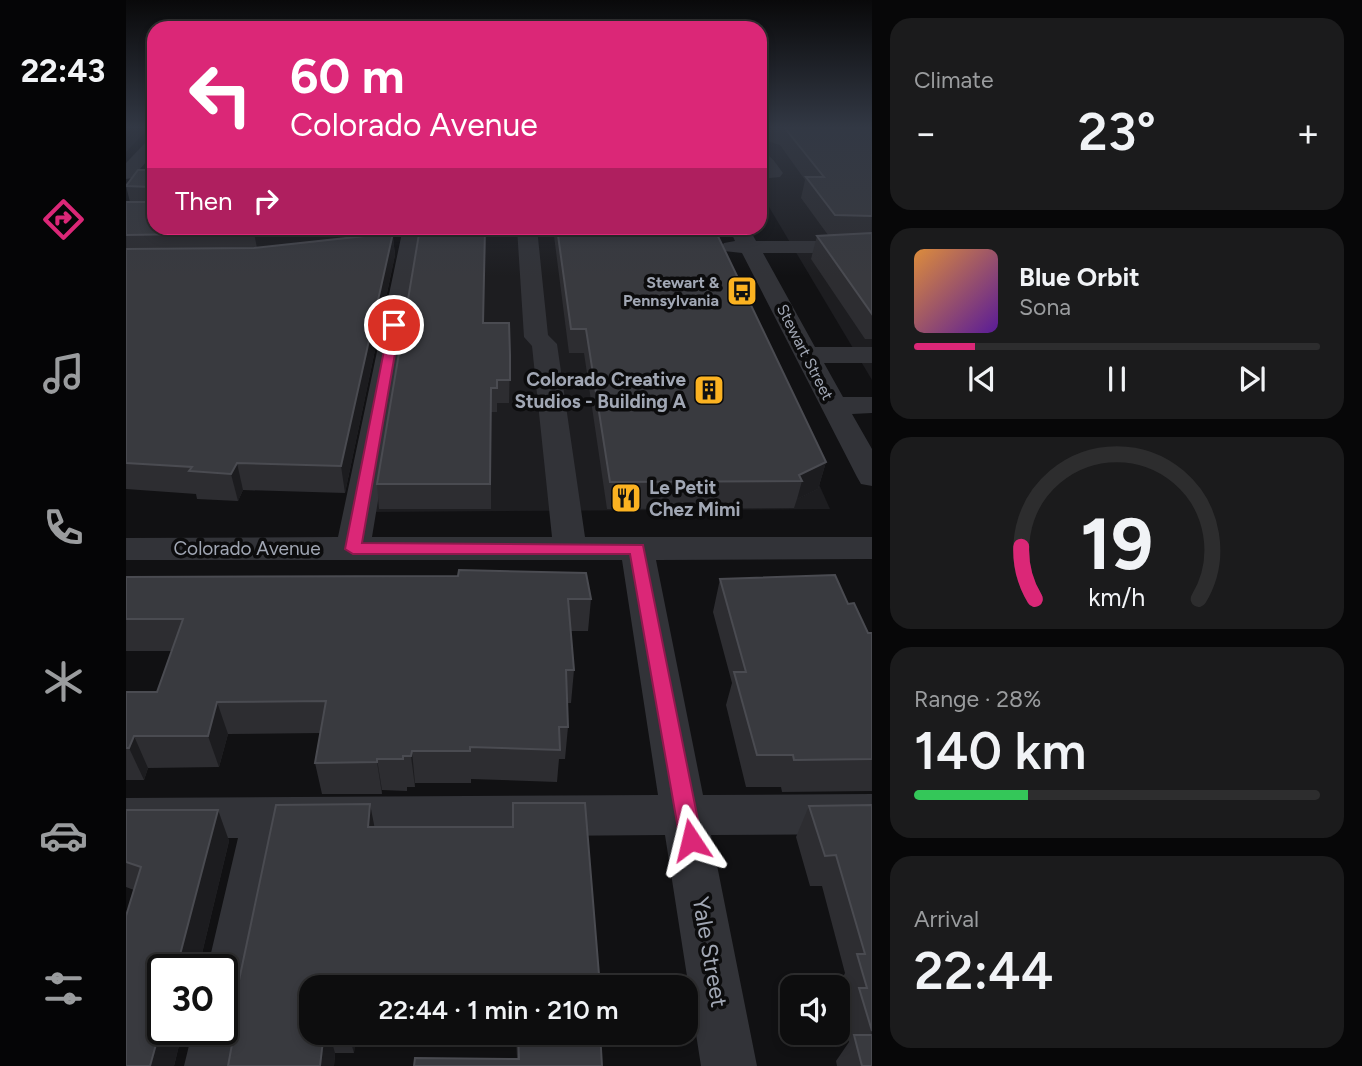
<!DOCTYPE html>
<html lang="en">
<head>
<meta charset="utf-8">
<style>
	:root { --surface:#0d0d0e; --page:#1b1b1c; --text:#f1f3f6; --muted:#9a9c9e; --line:#2d2d2e; --accent:#db2777 }
	body { margin:0; font-family:Figtree,sans-serif; background:var(--page); color:var(--text); height:100vh; display:flex; flex-direction:column; font-size:26px; white-space:nowrap }
	* { box-sizing:border-box; margin:0 }
	p { font-size:23px; color:var(--muted) }
	.icon { flex:none; width:38px; height:38px; fill:none; stroke:currentColor; stroke-width:2; stroke-linecap:round; stroke-linejoin:round }
	.map { position:relative; flex:1; overflow:hidden }
	.sheet { display:flex; flex-direction:column; gap:18px; padding:18px; background:#070708; width:490px }
	.sheet>* { flex:none }
	.banner { position:absolute; left:21px; top:21px; width:620px; height:214px; border-radius:21px; box-shadow:0 4px 10px #0003,0 0 0 2px var(--line); background:#db2777; color:#fff; overflow:hidden }
	.controls { position:absolute; left:654px; top:975px; display:grid; gap:14px }
	.controls a { display:grid; place-items:center; width:70px; height:70px; border-radius:14px; background:var(--surface); box-shadow:0 4px 10px #0003,0 0 0 2px var(--line); font-size:35px }
	.speed { position:absolute; left:21px; top:954px; display:flex; gap:14px; font-size:35px; font-weight:700; text-align:center }
	.speed>* { display:grid; place-content:center; width:91px; height:91px; border-radius:50%; background:var(--surface); box-shadow:0 4px 10px #0003,0 0 0 2px var(--line); line-height:1 }
	.speed .limit { border:4px solid #111; border-radius:10px; background:#fff; color:#111 }
	.pin { position:absolute; display:grid; place-items:center; width:60px; height:60px; color:#fff; margin:-30px; border:4px solid #fff; border-radius:50%; box-shadow:0 2px 7px #0007 }
	.me { position:absolute; width:77px; margin:-38px; rotate:350deg; stroke-linejoin:round; filter:drop-shadow(0 0 5px #0008) }
	.turn { display:flex; align-items:center; gap:24px; height:147px; padding:0 28px; font-size:32px }
	.turn .icon { width:91px; height:91px; stroke-width:2.5 }
	.turn b { display:block; font-size:49px; line-height:60px }
	.then { display:flex; align-items:center; height:66px; padding:0 28px; background:#0003; gap:14px; font-size:26px }
	.big { font-size:52px; font-weight:600; line-height:1.1 }
	.sheet .tile { flex:1; display:flex; flex-direction:column; justify-content:center; gap:10px; min-width:0; padding:0 24px; border-radius:21px; background:var(--page) }
	.sheet .dial { align-items:center; gap:0 }
	.dial svg { height:182px; overflow:visible; fill:none; stroke:var(--line); stroke-width:7; stroke-linecap:round; text-anchor:middle }
	.dial text { fill:var(--text); stroke:none }
	.song { display:flex; align-items:center; gap:21px }
	.cover { width:84px; height:84px; border-radius:10px; background:linear-gradient(135deg,hsl(30 70% 55%),hsl(270 70% 35%)) }
	.played { height:7px; border-radius:4px; background:linear-gradient(90deg,var(--accent) 15%,var(--line) 15%) }
	.keys { display:flex; justify-content:space-around; direction:ltr }
	.heat { display:flex; justify-content:space-between; align-items:center; font-size:38px; direction:ltr }
	.charge { height:10px; border-radius:5px; background:linear-gradient(90deg,#34c759 28%,var(--line) 0) }
	.trip { position:absolute; left:173px; top:975px; width:399px; height:70px; border-radius:21px; background:var(--surface); box-shadow:0 4px 10px #0003,0 0 0 2px var(--line); font-weight:600; line-height:70px; text-align:center }
	main { display:flex; flex:1; min-height:0 }
	.menu { display:flex; flex-direction:column; width:126px; justify-content:space-around; align-items:center; background:#050506; color:var(--muted) }
	.menu .icon { width:49px; height:49px }
	.menu .selected { color:var(--accent) }
	.menu b { font-size:32px; color:var(--text) }
	.map>svg:first-child { display:block }
	.built { fill:#1d1d20 }
	.lines { fill:none; stroke-linecap:round; stroke-linejoin:round }
	.minor { fill:#323338; fill-rule:evenodd }
	.wall { fill:#2d2d31 }
	.shaded-wall { fill:#1c1c1f }
	.building { fill:#393a3f; stroke:#4a4b51; stroke-width:2 }
	.route { fill:#db2777; stroke:#8e194d; stroke-width:2 }
	.labels { text-anchor:middle; dominant-baseline:central; stroke-width:7; stroke-linejoin:round; paint-order:stroke }
	.far-poi-label { font-size:16px; font-weight:bold; fill:#a1a7b4; stroke:#0c0c0d; text-anchor:end }
	.far-street-label { font-size:16px; fill:#a1a7b4; stroke:#0c0c0d }
	.poi-label { font-size:19px; font-weight:bold; fill:#a1a7b4; stroke:#0c0c0d; text-anchor:end }
	.street-label { font-size:19px; fill:#a1a7b4; stroke:#0c0c0d }
	.near-street-label { font-size:23px; fill:#a1a7b4; stroke:#0c0c0d }
</style>
</head>
<body>
<main>
<nav class="menu">
<b>22:43</b>
<svg class="icon selected" aria-label="directions" viewBox="0 0 24 24"><path d="M12 3l9 9-9 9-9-9zM9 14v-3h6M13 9l2 2-2 2"/></svg>
<svg class="icon" aria-label="music" viewBox="0 0 24 24"><path d="M9 18V5l10-2v13"/><circle cx="6" cy="18" r="3"/><circle cx="16" cy="16" r="3"/></svg>
<svg class="icon" aria-label="phone" viewBox="0 0 24 24"><path d="M5 4h4l2 5-3 2q2 4 5 5l2-3 5 2v4C11 20 4 13 5 4z"/></svg>
<svg class="icon" aria-label="climate" viewBox="0 0 24 24"><path d="M12 3v18M4 7l16 10M4 17L20 7"/></svg>
<svg class="icon" aria-label="car" viewBox="0 0 24 24"><path d="M5 17H2v-5l4-1 3-4h7l3 4 3 1v5h-3M9 17h6M6 11h13"/><circle cx="7" cy="17" r="2"/><circle cx="17" cy="17" r="2"/></svg>
<svg class="icon" aria-label="filters" viewBox="0 0 24 24"><path d="M4 7h16M4 17h16"/><circle cx="9" cy="7" r="2"/><circle cx="15" cy="17" r="2"/></svg>
</nav>
<div class="map">
<svg width="746" height="1066" viewBox="0 0 746 1066">
	<rect width="100%" height="100%" fill="#111113"/>
	<g class="built">
		<path d="M 634,127 L 746,127 L 746,380 L 634,192 Z"/>
		<path d="M 294,228 L 578,228 L 704,509 L 245,512 Z"/>
	</g>
	<g class="lines">
		<g class="minor">
			<path d="M 28,138 L 28,153 L 6,178 L 0,179 L 0,163 L 22,140 Z"/>
			<path d="M 634,151 C 644,153 651,165 657,173 L 654,177 L 634,179 Z"/>
			<path d="M 277,228 L 297,228 L 246,537 L 426,537 L 406,346 L 398,337 L 391,228 L 411,228 L 422,335 L 431,344 L 459,537 L 746,537 L 746,559 L 530,560 L 577,795 L 746,794 L 746,834 L 585,835 L 631,1066 L 575,1066 L 539,835 L 158,838 L 114,1066 L 58,1066 L 67,1029 L 96,1029 L 96,970 L 81,970 L 112,838 L 0,838 L 0,798 L 532,795 L 496,560 L 0,560 L 0,538 L 212,537 Z"/>
			<path d="M 603,228 L 623,228 L 630,241 L 746,241 L 746,253 L 637,253 L 689,347 L 746,347 L 746,363 L 698,363 L 717,397 L 746,397 L 746,413 L 726,414 L 746,449 L 746,486 L 735,484 L 731,477 L 616,253 L 598,251 L 595,247 L 598,243 L 609,241 Z"/>
		</g>
	</g>
	<g class="wall">
		<path d="M 634,127 L 746,127 L 746,339 L 739,339 L 685,259 L 691,236 L 702,235 L 675,198 L 679,180 L 654,145 L 634,139 Z"/>
		<path d="M 12,170 L 273,237 L 267,237 L 269,255 L 219,493 L 117,490 L 112,501 L 71,499 L 70,494 L 0,489 L 0,202 L 4,202 L 0,186 Z"/>
		<path d="M 294,228 L 360,228 L 357,323 L 384,355 L 383,403 L 371,403 L 371,412 L 365,412 L 365,509 L 253,509 L 251,484 Z"/>
		<path d="M 427,228 L 582,228 L 582,232 L 700,462 L 692,489 L 671,499 L 668,508 L 481,509 L 458,353 L 443,353 Z"/>
		<path d="M 0,577 L 465,599 L 462,631 L 444,631 L 448,670 L 445,703 L 441,703 L 442,727 L 439,759 L 433,759 L 431,782 L 345,779 L 345,783 L 289,783 L 289,787 L 281,787 L 281,791 L 256,790 L 256,794 L 196,794 L 189,763 L 194,733 L 102,734 L 93,767 L 22,768 L 18,780 L 0,780 L 0,692 L 31,692 L 46,651 L 0,651 Z"/>
		<path d="M 594,579 L 722,604 L 742,633 L 746,633 L 746,791 L 656,792 L 655,787 L 620,787 L 600,705 L 606,683 L 587,612 Z"/>
		<path d="M 387,803 L 474,987 L 186,987 L 186,1032 L 230,1032 L 228,1053 L 209,1053 L 208,1066 L 102,1066 L 108,1032 L 104,1023 L 244,804 L 248,827 L 386,827 Z"/>
		<path d="M 746,805 L 746,1066 L 711,1066 L 710,1061 L 723,1042 L 716,1016 L 721,1008 L 714,983 L 719,973 L 696,886 L 684,886 L 670,837 L 683,806 Z"/>
		<path d="M 0,810 L 92,810 L 103,841 L 72,970 L 37,970 L 37,1029 L 57,1029 L 48,1066 L 0,1066 L 0,916 L 8,890 L 0,887 Z"/>
		<path d="M 390,1032 L 474,1032 L 474,1035 L 391,1059 Z"/>
	</g>
	<g class="shaded-wall">
		<path d="M 4,127 L 24,127 L 0,152 L 0,131 Z"/>
		<path d="M 181,228 L 275,228 L 273,237 L 267,237 L 269,255 L 219,493 L 215,466 L 132,253 L 128,233 Z"/>
		<path d="M 359,228 L 360,228 L 356,340 L 356,318 Z"/>
		<path d="M 700,462 L 692,489 L 671,499 L 676,481 L 673,475 Z"/>
		<path d="M 111,463 L 117,490 L 112,501 L 105,474 Z"/>
		<path d="M 91,702 L 102,734 L 93,767 L 82,736 Z"/>
		<path d="M 8,736 L 22,768 L 18,780 L 3,748 Z"/>
		<path d="M 286,751 L 289,783 L 289,787 L 285,756 Z"/>
		<path d="M 251,759 L 256,790 L 256,794 L 251,762 Z"/>
		<path d="M 244,804 L 251,840 L 242,827 Z"/>
		<path d="M 92,810 L 103,841 L 72,970 L 50,970 Z"/>
		<path d="M 37,1019 L 37,1029 L 57,1029 L 48,1066 L 24,1066 Z"/>
		<path d="M 198,1032 L 203,1032 L 209,1053 L 208,1066 L 194,1066 Z"/>
		<path d="M 222,1032 L 230,1032 L 228,1053 Z"/>
	</g>
	<g class="building">
		<path d="M 658,127 L 746,127 L 746,216 L 709,215 L 680,177 L 698,177 Z"/>
		<path d="M 12,170 L 28,170 L 28,228 L 181,228 L 128,233 L 0,235 L 0,202 L 25,202 L 25,187 L 0,186 Z"/>
		<path d="M 294,228 L 359,228 L 357,323 L 383,323 L 384,355 L 384,380 L 371,380 L 371,388 L 365,388 L 364,484 L 251,484 Z"/>
		<path d="M 431,228 L 478,228 L 484,231 L 590,232 L 700,462 L 673,475 L 676,481 L 484,482 L 460,329 L 445,329 Z"/>
		<path d="M 267,233 L 215,466 L 111,463 L 105,474 L 63,471 L 66,467 L 0,463 L 0,249 L 128,248 Z"/>
		<path d="M 746,233 L 746,314 L 691,236 Z"/>
		<path d="M 333,570 L 460,573 L 465,599 L 442,599 L 448,670 L 440,670 L 442,727 L 433,727 L 434,750 L 344,747 L 344,751 L 286,751 L 285,756 L 277,756 L 277,759 L 251,759 L 251,762 L 189,763 L 200,701 L 91,702 L 82,736 L 8,736 L 3,748 L 0,748 L 0,692 L 31,692 L 57,619 L 0,619 L 0,577 L 332,576 Z"/>
		<path d="M 709,575 L 722,604 L 728,603 L 742,633 L 746,633 L 746,759 L 668,760 L 667,755 L 631,755 L 608,672 L 620,672 L 594,579 Z"/>
		<path d="M 387,803 L 459,803 L 474,987 L 390,987 L 390,986 L 186,987 L 186,1032 L 198,1032 L 194,1066 L 102,1066 L 110,1023 L 104,1023 L 150,805 L 244,804 L 242,827 L 387,827 Z"/>
		<path d="M 746,805 L 746,1031 L 733,988 L 741,988 L 731,954 L 739,954 L 710,855 L 699,856 L 683,806 Z"/>
		<path d="M 0,810 L 92,810 L 50,970 L 37,970 L 37,1019 L 24,1066 L 0,1066 L 0,916 L 15,867 L 0,862 Z"/>
		<path d="M 392,1032 L 474,1032 L 476,1066 L 288,1066 L 289,1058 L 393,1059 Z"/>
		<path d="M 728,1035 L 746,1035 L 746,1066 L 736,1066 Z"/>
	</g>
	<linearGradient id="sky" x2="0" y2="1"><stop stop-color="#09090a"/><stop offset="0.46" stop-color="#323844"/><stop offset="1" stop-color="#323844" stop-opacity="0"/></linearGradient>
	<rect width="746" height="276" fill="url(#sky)"/>
	<path class="route" d="M 268,321 L 274,325 L 236,543 L 517,545 L 576,840 L 573,848 L 565,851 L 557,848 L 554,840 L 504,554 L 227,554 L 219,549 L 263,325 Z"/>
	<defs>
		<g id="bus-square" transform="scale(1.575)"><rect x="-9" y="-9" width="18" height="18" rx="4" fill="#fbb221" stroke="#0c0c0d"/><path d="M-5-6H5V4H4V6H2V4H-2V6H-4V4H-5ZM-3.5-4V0h7V-4ZM-3.5 1.2v1.5H-2V1.2ZM2 1.2v1.5H3.5V1.2Z" fill="#111"/></g>
		<g id="building-square" transform="scale(1.575)"><rect x="-9" y="-9" width="18" height="18" rx="4" fill="#fbb221" stroke="#0c0c0d"/><path d="M-4-6H4V6H1V3H-1V6H-4ZM-2.5-4.3h1.7v1.8h-1.7ZM.8-4.3h1.7v1.8H.8ZM-2.5-1h1.7V.8h-1.7ZM.8-1h1.7V.8H.8Z" fill="#111"/></g>
		<g id="restaurant-square" transform="scale(1.575)"><rect x="-9" y="-9" width="18" height="18" rx="4" fill="#fbb221" stroke="#0c0c0d"/><path d="M-5-6h1v4h1v-4h1v4h1v-4h1v5L-1.5 .5V6h-2V.5L-5-1ZM5-6V6H3V1.5H1.5Q1.5-4 5-6Z" fill="#111"/></g>
	</defs>
	<g fill-rule="evenodd">
		<use href="#bus-square" x="616" y="291"/>
		<use href="#building-square" x="583" y="390"/>
		<use href="#restaurant-square" x="500" y="498"/>
	</g>
	<g class="labels">
		<g class="far-poi-label">
			<text x="593" y="282">Stewart &amp;<tspan x="593" dy="18">Pennsylvania</tspan></text>
		</g>
		<g class="far-street-label">
			<text transform="translate(679 352) rotate(63)">Stewart Street</text>
		</g>
		<g class="poi-label">
			<text x="560" y="379">Colorado Creative<tspan x="560" dy="22">Studios - Building A</tspan></text>
			<text x="523" y="487" text-anchor="start">Le Petit<tspan x="523" dy="22">Chez Mimi</tspan></text>
		</g>
		<g class="street-label">
			<text x="121" y="548">Colorado Avenue</text>
		</g>
		<g class="near-street-label">
			<text transform="translate(584 952) rotate(80)">Yale Street</text>
		</g>
	</g>
</svg>
<div class="controls">
<a><svg class="icon" aria-label="sound" viewBox="0 0 24 24"><path d="M4 9h4l5-4v14l-5-4H4zM17 9q2 3 0 6"/></svg></a>
</div>
<div class="speed"><div class="limit">30</div></div>
<div class="pin" style="left:268px;top:325px;background:#d93025"><svg class="icon" aria-label="arrive" viewBox="0 0 24 24"><path d="M6 21V4h12l-3 4 3 4H6"/></svg></div>
<svg class="me" style="left:565px;top:840px" viewBox="-20 -20 40 40"><path d="M0-17L14 15 0 8-14 15z" fill="#db2777" stroke="#fff" stroke-width="4"/></svg>
<div class="trip">22:44 · 1 min · 210 m</div>
<div class="banner">
<div class="turn"><svg class="icon" aria-label="left" viewBox="0 0 24 24"><path d="M17 20v-9H6M10 6l-5 5 5 5"/></svg><div><b>60 m</b>Colorado Avenue</div></div>
<div class="then">Then<svg class="icon" aria-label="right" viewBox="0 0 24 24"><path d="M7 20v-9h11M14 6l5 5-5 5"/></svg></div>
</div>
</div>
<section class="sheet">
<div class="tile"><p>Climate</p>
<div class="heat"><a>−</a><b class="big">23°</b><a>+</a></div>
</div>
<div class="tile">
<div class="song"><i class="cover"></i><div><b>Blue Orbit</b><p>Sona</p></div></div>
<div class="played"></div>
<div class="keys"><svg class="icon" aria-label="previous" viewBox="0 0 24 24"><path d="M18 5L8 12l10 7zM5 5v14"/></svg><svg class="icon" aria-label="pause" viewBox="0 0 24 24"><path d="M8 5v14M16 5v14"/></svg><svg class="icon" aria-label="next" viewBox="0 0 24 24"><path d="M6 5l10 7-10 7zM19 5v14"/></svg></div>
</div>
<div class="tile dial"><svg viewBox="0 0 100 80">
<path d="M14 69A42 42 0 1 1 86 69"/>
<path d="M14 69A42 42 0 0 1 8 46" stroke="#db2777"/>
<text x="50" y="56" font-size="32" font-weight="700">19</text>
<text x="50" y="72" font-size="11">km/h</text>
</svg></div>
<div class="tile"><p>Range · 28%</p><b class="big">140 km</b><div class="charge"></div></div>
<div class="tile"><p>Arrival</p><b class="big">22:44</b></div>
</section>
</main>
</body>
</html>
